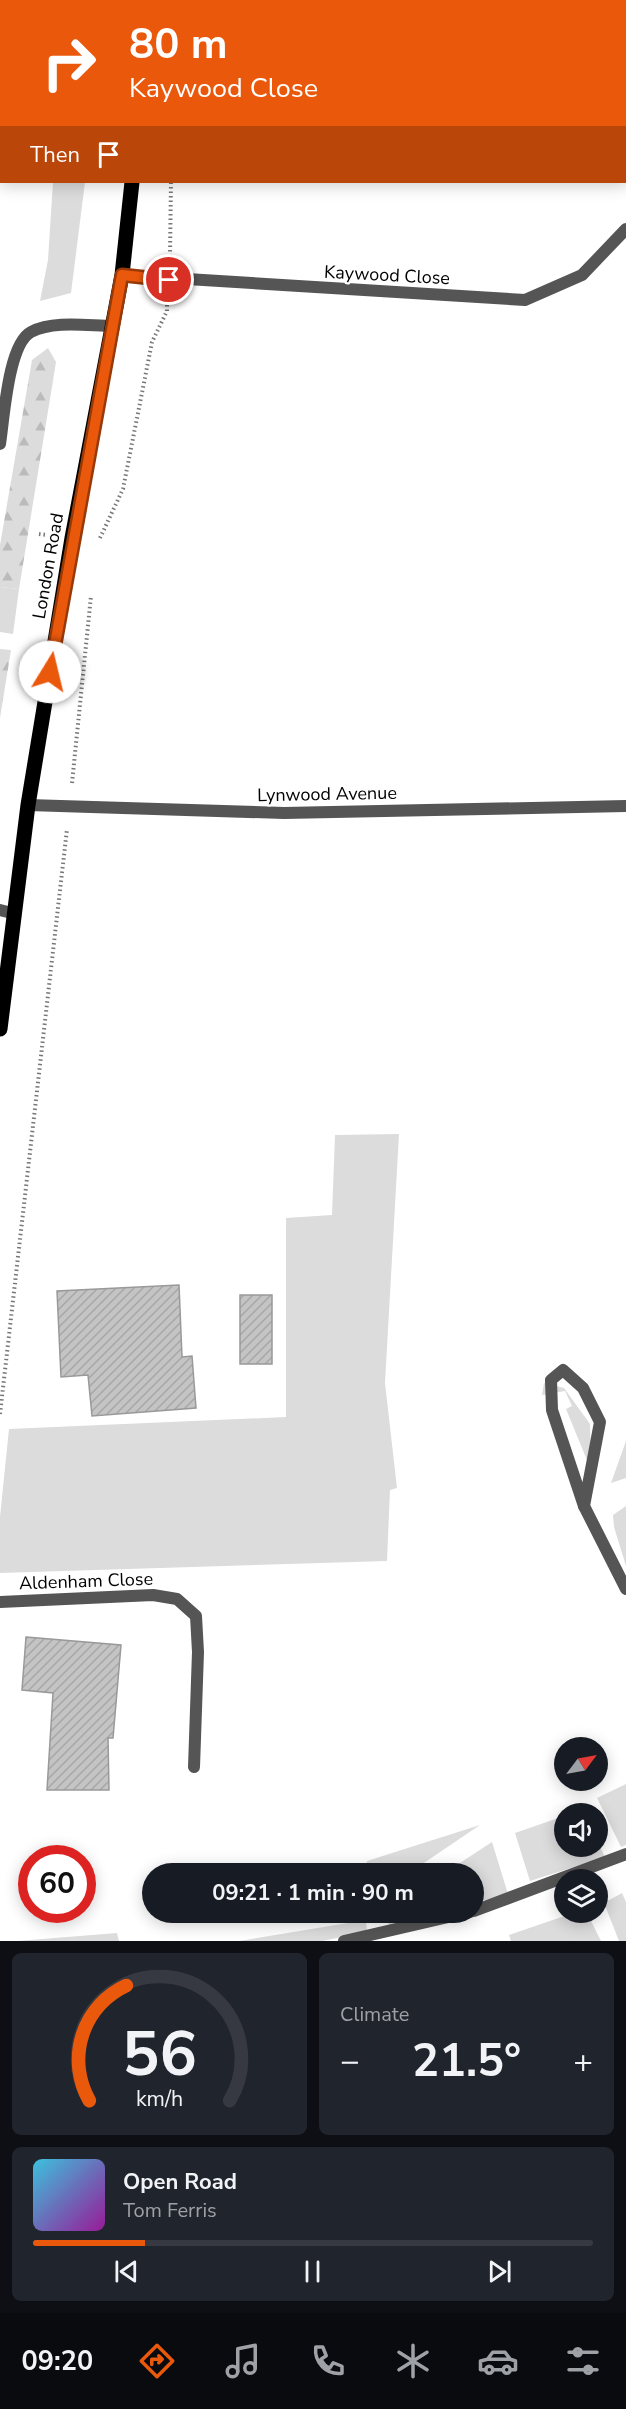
<!DOCTYPE html>
<html lang="en">
<head>
<meta charset="utf-8">
<style>
	:root { --surface:#171b24; --page:#20242c; --text:#f1f3f6; --muted:#9ea1a6; --line:#363941; --accent:#ea580c }
	body { margin:0; font-family:"Nunito Sans",sans-serif; background:var(--page); color:var(--text); height:100vh; display:flex; flex-direction:column; font-size:22px; white-space:nowrap }
	* { box-sizing:border-box; margin:0 }
	p { font-size:20px; color:var(--muted) }
	.icon { flex:none; width:33px; height:33px; fill:none; stroke:currentColor; stroke-width:2; stroke-linecap:round; stroke-linejoin:round }
	.map { position:relative; height:1941px; overflow:hidden }
	.drawer { display:flex; flex-direction:column; gap:12px; padding:12px; background:#0d0f14; flex:1 }
	.drawer>* { flex:none }
	.hud { position:absolute; left:0px; top:0px; width:627px; height:183px; box-shadow:0 3px 15px #0003; background:#ea580c; color:#fff; overflow:hidden }
	.needle { width:39px; rotate:58deg }
	.buttons { position:absolute; left:554px; top:1737px; display:grid; gap:12px }
	.buttons a { display:grid; place-items:center; width:54px; height:54px; border-radius:50%; background:var(--surface); box-shadow:0 3px 15px #0003; font-size:30px }
	.speed { position:absolute; left:18px; top:1845px; display:flex; gap:12px; font-size:30px; font-weight:700; text-align:center }
	.speed>* { display:grid; place-content:center; width:78px; height:78px; border-radius:50%; background:var(--surface); box-shadow:0 3px 15px #0003; line-height:1 }
	.speed .limit { border:9px solid #d22; background:#fff; color:#111 }
	.pin { position:absolute; display:grid; place-items:center; width:51px; height:51px; color:#fff; margin:-26px; border:3px solid #fff; border-radius:50%; box-shadow:0 2px 6px #0007 }
	.me { position:absolute; width:66px; margin:-33px; rotate:9deg; stroke-linejoin:round; filter:drop-shadow(0 0 4px #0008) }
	.turn { display:flex; align-items:center; gap:21px; height:126px; padding:0 30px; font-size:27px }
	.turn .icon { width:78px; height:78px; stroke-width:2.5 }
	.turn b { display:block; font-size:42px; line-height:51px }
	.then { display:flex; align-items:center; height:57px; padding:0 30px; background:#0003; gap:12px; font-size:22px }
	.big { font-size:45px; font-weight:700; line-height:1.1 }
	.drawer .widget { flex:1; display:flex; flex-direction:column; justify-content:center; gap:9px; min-width:0; padding:0 21px; border-radius:9px; background:var(--page) }
	.drawer .dial { align-items:center; gap:0 }
	.dial svg { height:156px; overflow:visible; fill:none; stroke:var(--line); stroke-width:7; stroke-linecap:round; text-anchor:middle }
	.dial text { fill:var(--text); stroke:none }
	.song { display:flex; align-items:center; gap:18px }
	.cover { width:72px; height:72px; border-radius:9px; background:linear-gradient(135deg,hsl(190 70% 55%),hsl(300 70% 35%)) }
	.played { height:6px; border-radius:3px; background:linear-gradient(90deg,var(--accent) 20%,var(--line) 20%) }
	.keys { display:flex; justify-content:space-around; direction:ltr }
	.heat { display:flex; justify-content:space-between; align-items:center; font-size:33px; direction:ltr }
	.drawer .tiles { flex:1; display:grid; gap:12px; grid-template-columns:1fr 1fr }
	.widget:last-child { grid-column:span 2 }
	.trip { position:absolute; left:142px; top:1863px; width:342px; height:60px; border-radius:30px; background:var(--surface); box-shadow:0 3px 15px #0003; font-weight:700; line-height:60px; text-align:center }
	.tabs { display:flex; height:96px; justify-content:space-around; align-items:center; background:#090b0e; color:var(--muted) }
	.tabs .icon { width:42px; height:42px }
	.tabs .current { color:var(--accent) }
	.tabs b { font-size:27px; color:var(--text) }
	.map>svg:first-child { display:block }
	.green { fill:#dcdcdc }
	.forest { fill:url(#forest-firs) }
	.building { fill:url(#building-hatch); stroke:#999; stroke-width:1.5 }
	.lines { fill:none; stroke-linecap:round; stroke-linejoin:round }
	.path { stroke:#777; stroke-width:4; stroke-dasharray:1.5 3; stroke-linecap:butt }
	.lane { stroke:#555; stroke-width:12 }
	.street { stroke:#555; stroke-width:12 }
	.primary { stroke:#000; stroke-width:15 }
	.route-casing { stroke:#983908; stroke-width:15 }
	.route { stroke:#ea580c; stroke-width:10 }
	.labels { text-anchor:middle; dominant-baseline:central; stroke-width:4.5; stroke-linejoin:round; paint-order:stroke }
	.street-label { font-size:18px; fill:#000; stroke:#fff }
</style>
</head>
<body>
<div class="map">
<svg width="626" height="1941" viewBox="0 0 626 1941">
	<defs>
		<pattern id="forest-firs" width="22" height="20" patternUnits="userSpaceOnUse" patternTransform="scale(1.5)"><rect width="22" height="20" fill="#dcdcdc"/><path d="M5 1l3.5 6h-7zM16 11l3.5 6h-7z" fill="#bbb"/></pattern>
		<pattern id="building-hatch" width="6" height="6" patternUnits="userSpaceOnUse" patternTransform="scale(1.5)"><rect width="6" height="6" fill="#c4c4c4"/><path d="M-1 1l2-2M0 6l6-6M5 7l2-2" fill="none" stroke="#a7a7a7"/></pattern>
	</defs>
	<rect width="100%" height="100%" fill="#fff"/>
	<g class="green">
		<path d="M 53,182 L 85,182 L 71,293 L 40,301 L 48,260 Z"/>
		<path d="M 0,587 L 19,589 L 13,634 L 0,632 Z"/>
		<path d="M 399,1134 L 385,1383 L 397,1488 L 390,1490 L 387,1561 L 0,1573 L 0,1517 L 9,1429 L 286,1417 L 286,1218 L 332,1215 L 335,1135 Z"/>
		<path d="M 544,1383 L 564,1388 L 590,1424 L 591,1470 L 566,1409 L 572,1406 L 565,1391 L 542,1395 Z"/>
		<path d="M 626,1441 L 626,1478 L 611,1483 Z"/>
		<path d="M 626,1506 L 626,1566 L 614,1527 L 613,1515 Z"/>
		<path d="M 626,1784 L 626,1845 L 621,1847 L 597,1798 Z"/>
		<path d="M 564,1816 L 564,1846 L 597,1846 L 597,1841 L 605,1857 L 530,1881 L 515,1833 Z"/>
		<path d="M 480,1825 L 409,1873 L 365,1873 L 367,1861 Z"/>
		<path d="M 492,1842 L 508,1894 L 474,1903 L 474,1874 L 443,1874 Z"/>
		<path d="M 622,1893 L 626,1902 L 626,1941 L 619,1941 L 604,1903 Z"/>
		<path d="M 576,1912 L 587,1913 L 601,1941 L 511,1941 L 509,1935 Z"/>
		<path d="M 382,1913 L 439,1913 L 390,1926 Z"/>
		<path d="M 366,1920 L 367,1932 L 322,1941 L 239,1941 Z"/>
		<path d="M 117,1933 L 119,1941 L 17,1941 Z"/>
	</g>
	<g class="forest">
		<path d="M 48,348 L 56,362 L 19,589 L 0,587 L 0,545 L 32,360 Z"/>
		<path d="M 0,649 L 11,650 L 0,718 Z"/>
	</g>
	<g class="building">
		<path d="M 179,1285 L 182,1357 L 192,1356 L 196,1408 L 92,1416 L 88,1375 L 61,1377 L 57,1291 Z"/>
		<rect x="240" y="1295" width="32" height="69"/>
		<path d="M 26,1637 L 121,1645 L 113,1738 L 108,1738 L 109,1790 L 47,1790 L 53,1693 L 22,1690 Z"/>
	</g>
	<g class="lines">
		<g class="path">
			<path d="M 180,2 L 180,0"/>
			<path d="M 170,256 L 171,182"/>
			<path d="M 39,534 L 47,535"/>
			<path d="M 100,538 L 123,489 L 152,342 L 167,311 L 167,302"/>
			<path d="M 72,783 L 91,596"/>
			<path d="M 0,1414 L 67,829"/>
		</g>
		<path class="lane" d="M 563,1370 L 583,1388 L 600,1422 L 584,1506 L 552,1410 L 551,1380 Z"/>
		<g class="street">
			<path d="M 0,29 L 2,30"/>
			<path d="M 122,275 L 525,300 L 582,275 L 626,229"/>
			<path d="M 0,444 C 4,419 8,344 31,332 C 54,320 89,326 113,326"/>
			<path d="M 28,805 L 284,813 L 626,806"/>
			<path d="M 0,910 L 12,913"/>
			<path d="M 584,1506 L 626,1589"/>
			<path d="M 0,1602 L 153,1595 L 177,1599 L 196,1616 L 198,1652 L 194,1767"/>
			<path d="M 474,1911 L 626,1854"/>
			<path d="M 344,1941 L 470,1912"/>
		</g>
		<g class="primary">
			<path d="M 145,2 L 145,0"/>
			<path d="M 0,1029 L 28,805 L 72,538 L 122,275 L 132,182"/>
		</g>
	</g>
	<g class="lines">
		<g class="route-casing">
			<path id="route" d="M 50,672 L 122,275 L 169,280"/>
		</g>
		<use href="#route" class="route"/>
	</g>
	<g class="labels">
		<g class="street-label">
			<text transform="translate(387 275) rotate(3)">Kaywood Close</text>
			<text transform="translate(48 566) rotate(-80)">London Road</text>
			<text transform="translate(327 794) rotate(-1)">Lynwood Avenue</text>
			<text transform="translate(86 1581) rotate(-2)">Aldenham Close</text>
		</g>
	</g>
</svg>
<div class="buttons">
<a><svg class="needle" viewBox="-14 -14 28 28"><path d="M0-13l5 13h-10z" fill="#e53935"/><path d="M0 13l5-13h-10z" fill="#9ea1a6"/></svg></a>
<a><svg class="icon" aria-label="sound" viewBox="0 0 24 24"><path d="M4 9h4l5-4v14l-5-4H4zM17 9q2 3 0 6"/></svg></a>
<a><svg class="icon" aria-label="layers" viewBox="0 0 24 24"><path d="M12 4l9 5-9 5-9-5zM3 14l9 5 9-5"/></svg></a>
</div>
<div class="speed"><div class="limit">60</div></div>
<div class="pin" style="left:169px;top:280px;background:#d93025"><svg class="icon" aria-label="arrive" viewBox="0 0 24 24"><path d="M6 21V4h12l-3 4 3 4H6"/></svg></div>
<svg class="me" style="left:50px;top:672px" viewBox="-20 -20 40 40"><circle r="19" fill="#fff"/><path d="M0-13L10 11 0 6-10 11z" fill="#ea580c"/></svg>
<div class="trip">09:21 · 1 min · 90 m</div>
<div class="hud">
<div class="turn"><svg class="icon" aria-label="right" viewBox="0 0 24 24"><path d="M7 20v-9h11M14 6l5 5-5 5"/></svg><div><b>80 m</b>Kaywood Close</div></div>
<div class="then">Then<svg class="icon" aria-label="arrive" viewBox="0 0 24 24"><path d="M6 21V4h12l-3 4 3 4H6"/></svg></div>
</div>
</div>
<section class="drawer">
<div class="tiles">
<div class="widget dial"><svg viewBox="0 0 100 80">
<path d="M14 69A42 42 0 1 1 86 69"/>
<path d="M14 69A42 42 0 0 1 33 10" stroke="#ea580c"/>
<text x="50" y="56" font-size="32" font-weight="700">56</text>
<text x="50" y="72" font-size="11">km/h</text>
</svg></div>
<div class="widget"><p>Climate</p>
<div class="heat"><a>−</a><b class="big">21.5°</b><a>+</a></div>
</div>
<div class="widget">
<div class="song"><i class="cover"></i><div><b>Open Road</b><p>Tom Ferris</p></div></div>
<div class="played"></div>
<div class="keys"><svg class="icon" aria-label="previous" viewBox="0 0 24 24"><path d="M18 5L8 12l10 7zM5 5v14"/></svg><svg class="icon" aria-label="pause" viewBox="0 0 24 24"><path d="M8 5v14M16 5v14"/></svg><svg class="icon" aria-label="next" viewBox="0 0 24 24"><path d="M6 5l10 7-10 7zM19 5v14"/></svg></div>
</div>
</div>
</section>
<nav class="tabs">
<b>09:20</b>
<svg class="icon current" aria-label="directions" viewBox="0 0 24 24"><path d="M12 3l9 9-9 9-9-9zM9 14v-3h6M13 9l2 2-2 2"/></svg>
<svg class="icon" aria-label="music" viewBox="0 0 24 24"><path d="M9 18V5l10-2v13"/><circle cx="6" cy="18" r="3"/><circle cx="16" cy="16" r="3"/></svg>
<svg class="icon" aria-label="phone" viewBox="0 0 24 24"><path d="M5 4h4l2 5-3 2q2 4 5 5l2-3 5 2v4C11 20 4 13 5 4z"/></svg>
<svg class="icon" aria-label="climate" viewBox="0 0 24 24"><path d="M12 3v18M4 7l16 10M4 17L20 7"/></svg>
<svg class="icon" aria-label="car" viewBox="0 0 24 24"><path d="M5 17H2v-5l4-1 3-4h7l3 4 3 1v5h-3M9 17h6M6 11h13"/><circle cx="7" cy="17" r="2"/><circle cx="17" cy="17" r="2"/></svg>
<svg class="icon" aria-label="filters" viewBox="0 0 24 24"><path d="M4 7h16M4 17h16"/><circle cx="9" cy="7" r="2"/><circle cx="15" cy="17" r="2"/></svg>
</nav>
</body>
</html>
